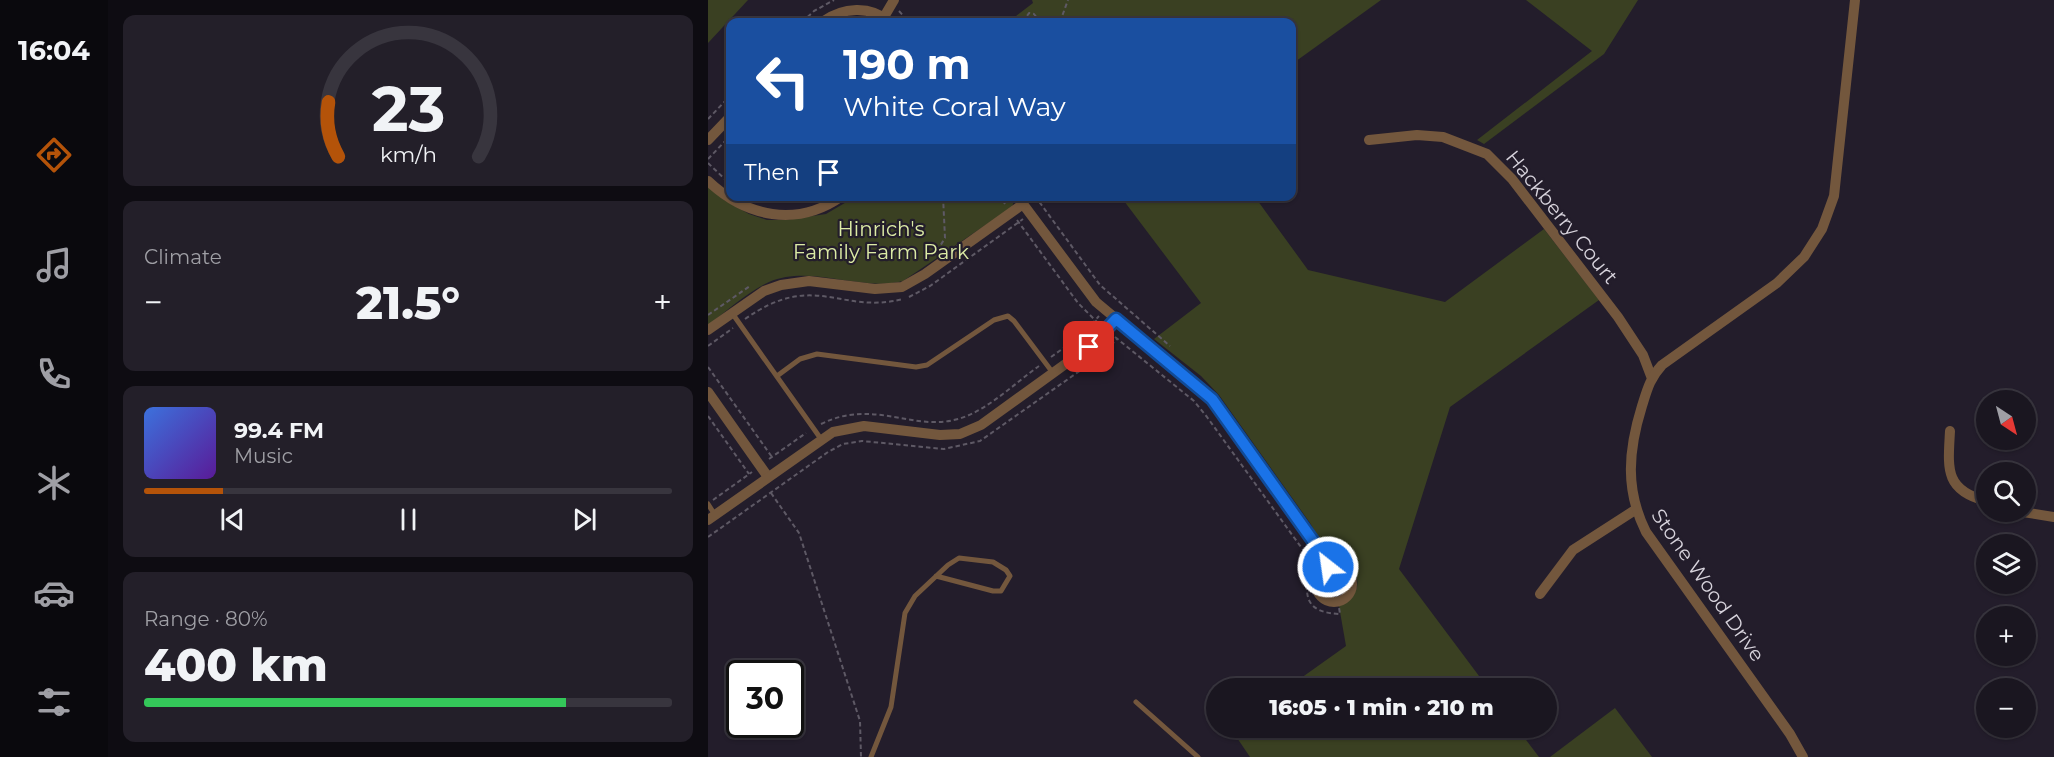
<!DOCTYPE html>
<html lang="en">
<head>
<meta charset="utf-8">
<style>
	:root { --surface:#1a1620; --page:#231f29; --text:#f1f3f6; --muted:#9f9fa5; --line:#38353e; --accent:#b45309 }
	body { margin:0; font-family:Montserrat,sans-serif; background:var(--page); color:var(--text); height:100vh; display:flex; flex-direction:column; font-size:22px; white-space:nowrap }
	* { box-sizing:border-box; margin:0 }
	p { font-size:20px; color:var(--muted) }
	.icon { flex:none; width:33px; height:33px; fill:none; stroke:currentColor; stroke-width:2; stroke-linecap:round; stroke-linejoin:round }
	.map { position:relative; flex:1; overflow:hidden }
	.details { display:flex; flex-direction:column; gap:15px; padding:15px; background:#0e0c12; width:600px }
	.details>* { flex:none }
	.banner { position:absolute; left:18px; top:18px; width:570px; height:183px; border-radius:12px; box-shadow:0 2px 4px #0004,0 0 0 2px var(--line); background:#1a4fa0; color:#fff; overflow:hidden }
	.needle { width:39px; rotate:144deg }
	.tools { position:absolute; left:1268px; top:390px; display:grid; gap:12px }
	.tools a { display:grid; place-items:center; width:60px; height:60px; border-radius:50%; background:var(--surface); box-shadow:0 2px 4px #0004,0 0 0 2px var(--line); font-size:30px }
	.speed { position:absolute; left:18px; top:660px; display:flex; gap:12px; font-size:30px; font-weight:700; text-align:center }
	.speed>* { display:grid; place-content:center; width:78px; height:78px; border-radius:50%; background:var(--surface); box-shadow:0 2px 4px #0004,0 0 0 2px var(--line); line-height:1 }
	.speed .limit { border:3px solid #111; border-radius:9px; background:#fff; color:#111 }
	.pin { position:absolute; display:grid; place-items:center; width:51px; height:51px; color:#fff; margin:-26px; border-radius:12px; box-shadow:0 3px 9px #0006 }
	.me { position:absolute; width:66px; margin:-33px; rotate:330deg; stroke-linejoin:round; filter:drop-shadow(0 0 4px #0008) }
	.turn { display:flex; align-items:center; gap:21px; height:126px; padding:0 18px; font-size:27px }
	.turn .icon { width:78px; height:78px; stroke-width:2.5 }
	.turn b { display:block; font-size:42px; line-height:51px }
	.then { display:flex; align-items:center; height:57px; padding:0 18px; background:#0003; gap:12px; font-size:22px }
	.big { font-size:45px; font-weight:800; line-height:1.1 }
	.details .tile { flex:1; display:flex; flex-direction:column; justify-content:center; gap:9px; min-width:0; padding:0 21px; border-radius:12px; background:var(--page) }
	.details .dial { align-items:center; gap:0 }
	.dial svg { height:156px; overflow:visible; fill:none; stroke:var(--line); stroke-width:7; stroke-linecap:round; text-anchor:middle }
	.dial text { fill:var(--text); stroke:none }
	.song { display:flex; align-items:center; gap:18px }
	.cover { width:72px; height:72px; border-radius:9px; background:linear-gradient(135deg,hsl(220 70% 55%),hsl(270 70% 35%)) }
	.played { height:6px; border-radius:3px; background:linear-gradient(90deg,var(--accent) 15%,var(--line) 15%) }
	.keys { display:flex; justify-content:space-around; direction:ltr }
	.heat { display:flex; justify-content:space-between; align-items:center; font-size:33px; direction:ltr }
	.charge { height:9px; border-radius:4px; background:linear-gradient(90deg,#34c759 80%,var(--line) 0) }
	.trip { position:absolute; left:498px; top:678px; width:351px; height:60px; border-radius:30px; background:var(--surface); box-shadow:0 2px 4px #0004,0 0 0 2px var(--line); font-weight:800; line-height:60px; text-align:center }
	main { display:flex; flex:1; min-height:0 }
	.dock { display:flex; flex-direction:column; width:108px; justify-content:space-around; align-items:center; background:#0a090d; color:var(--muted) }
	.dock .icon { width:42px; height:42px }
	.dock .current { color:var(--accent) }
	.dock b { font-size:27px; color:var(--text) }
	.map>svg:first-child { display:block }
	.green { fill:#3a4022 }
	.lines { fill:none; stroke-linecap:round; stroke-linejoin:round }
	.path { stroke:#5e5965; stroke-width:2; stroke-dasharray:4.5 3; stroke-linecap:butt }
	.lane { stroke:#73573d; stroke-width:5 }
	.street { stroke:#73573d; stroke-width:10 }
	.route-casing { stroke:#114b97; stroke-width:15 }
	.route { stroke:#1a73e8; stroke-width:10 }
	.labels { text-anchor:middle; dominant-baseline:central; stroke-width:4.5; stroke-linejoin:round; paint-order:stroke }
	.street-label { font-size:20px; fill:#d7d3dc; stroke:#231d2b }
	.park-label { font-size:20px; fill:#dceba5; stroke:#231d2b }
</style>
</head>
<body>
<main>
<nav class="dock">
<b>16:04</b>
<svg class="icon current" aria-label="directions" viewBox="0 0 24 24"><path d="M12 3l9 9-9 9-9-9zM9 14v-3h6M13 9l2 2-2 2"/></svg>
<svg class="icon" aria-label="music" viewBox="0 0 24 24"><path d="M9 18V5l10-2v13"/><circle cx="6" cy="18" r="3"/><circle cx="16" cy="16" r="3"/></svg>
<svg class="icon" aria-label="phone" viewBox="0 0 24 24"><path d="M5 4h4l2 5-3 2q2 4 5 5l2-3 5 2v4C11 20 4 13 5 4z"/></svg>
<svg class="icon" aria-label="climate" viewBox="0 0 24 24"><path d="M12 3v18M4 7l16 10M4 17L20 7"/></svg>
<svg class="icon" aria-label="car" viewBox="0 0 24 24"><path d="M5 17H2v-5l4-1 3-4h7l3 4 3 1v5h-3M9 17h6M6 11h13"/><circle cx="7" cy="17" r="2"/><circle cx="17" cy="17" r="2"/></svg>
<svg class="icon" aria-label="filters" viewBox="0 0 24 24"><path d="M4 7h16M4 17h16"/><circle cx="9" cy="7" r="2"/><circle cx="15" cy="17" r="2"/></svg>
</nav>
<section class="details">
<div class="tile dial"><svg viewBox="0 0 100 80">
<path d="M14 69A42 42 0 1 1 86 69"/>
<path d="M14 69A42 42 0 0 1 9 41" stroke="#b45309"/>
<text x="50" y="56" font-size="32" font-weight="700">23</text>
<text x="50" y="72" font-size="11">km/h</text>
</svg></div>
<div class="tile"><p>Climate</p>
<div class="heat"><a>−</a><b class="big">21.5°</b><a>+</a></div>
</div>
<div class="tile">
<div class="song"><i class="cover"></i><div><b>99.4 FM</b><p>Music</p></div></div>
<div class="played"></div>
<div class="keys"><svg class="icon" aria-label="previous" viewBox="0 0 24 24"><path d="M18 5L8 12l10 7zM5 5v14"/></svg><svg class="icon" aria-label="pause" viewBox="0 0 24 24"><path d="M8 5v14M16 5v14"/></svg><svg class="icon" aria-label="next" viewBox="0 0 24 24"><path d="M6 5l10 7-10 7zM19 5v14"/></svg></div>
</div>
<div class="tile"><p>Range · 80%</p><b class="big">400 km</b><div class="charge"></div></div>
</section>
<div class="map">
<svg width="1346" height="757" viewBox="0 0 1346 757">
	<rect width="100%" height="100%" fill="#231d2b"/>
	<g class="green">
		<path d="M 0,0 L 40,0 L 0,43 Z"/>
		<path d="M 324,0 L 673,0 L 584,64 L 584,22 L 300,22 L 325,3 Z"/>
		<path d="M 818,0 L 930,0 L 896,54 L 776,144 L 769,140 L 884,51 Z"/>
		<path d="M 0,186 L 16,200 L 41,214 L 59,220 L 78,220 L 118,214 L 147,197 L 304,196 L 306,201 L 304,207 L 195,281 C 151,292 104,264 61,282 C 39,292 19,311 0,325 Z"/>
		<path d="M 413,197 L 547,197 L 600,270 L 737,302 L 836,229 L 891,300 L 742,407 L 691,569 L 780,688 L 579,688 L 638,646 L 631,606 C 648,597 656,583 643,567 L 623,559 L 602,523 L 511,395 L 493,376 L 446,339 L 493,303 Z"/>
		<path d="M 907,708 L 944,757 L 842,757 Z"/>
		<path d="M 525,728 L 809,728 L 831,757 L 542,757 L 523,729 Z"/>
	</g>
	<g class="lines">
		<g class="path">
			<path d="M 191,11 L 201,22"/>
			<path d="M 94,22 L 106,11 L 126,0"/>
			<path d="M 315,22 L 321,13 L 326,14 L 332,22"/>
			<path d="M 352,22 L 360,0"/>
			<path d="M 0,119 L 22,96"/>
			<path d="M 0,159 L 22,136"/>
			<path d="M 0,163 L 22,184"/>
			<path d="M 292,196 L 297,204"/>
			<path d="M 327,196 L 392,285 L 462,346"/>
			<path d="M 309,220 L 370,303 L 389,322"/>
			<path d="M 229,251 L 237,238 L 235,196"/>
			<path d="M 201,297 L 222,286 L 315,219"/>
			<path d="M 0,315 L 42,286"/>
			<path d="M 37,319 C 107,270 131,315 195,299"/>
			<path d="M 407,337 L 486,401 L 499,417 L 598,554 C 605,581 583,612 632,614 L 630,601"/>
			<path d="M 0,346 L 25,328"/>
			<path d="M 343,357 L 374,335 L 391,316"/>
			<path d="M 0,367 L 64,457"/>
			<path d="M 0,416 L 41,474"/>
			<path d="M 113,424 C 166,398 204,432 250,419 C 279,411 307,383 331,366"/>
			<path d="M 61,459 L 98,433"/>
			<path d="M 63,493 L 91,533 L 152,721 L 153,757"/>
			<path d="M 5,500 L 44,472"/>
			<path d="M 0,537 L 120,452 L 135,444 L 154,441 L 236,449 L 272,441 L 390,358 L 409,339"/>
		</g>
		<g class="lane">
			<path d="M 24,313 L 113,439"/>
			<path d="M 69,376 L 92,359 L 109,354 L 208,367 L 219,365 L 286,320 L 300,316 L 306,321 L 345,373"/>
			<path d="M 0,504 L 7,515"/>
			<path d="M 428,702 L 490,757"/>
			<path d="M 163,757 L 183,707 L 197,613 L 207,596 L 240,565 L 251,558 L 285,562 L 298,570 L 302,576 L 293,591 L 285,591 L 228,576"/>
		</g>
		<g class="street">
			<path d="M 176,17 L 186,0"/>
			<path d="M 114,22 C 135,7 162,5 182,22"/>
			<path d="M 0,140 L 22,117"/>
			<path d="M 661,140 L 709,135 L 735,137 L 779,154 L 804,179 L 910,317 L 935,355 L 943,376"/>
			<path d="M 0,181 C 38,217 89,228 134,196"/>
			<path d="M 309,196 L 388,302 L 504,399 L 613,552 L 620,567"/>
			<path d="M 0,330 L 56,291 L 73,285 L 101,281 L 167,289 L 194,287 L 217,274 L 315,204"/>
			<path d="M 0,392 L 60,477"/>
			<path d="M 1242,431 C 1240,468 1236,490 1278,501"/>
			<path d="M 1315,512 L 1346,517"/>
			<path d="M 0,520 L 125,432 L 156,426 L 232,435 L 252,434 L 273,425 L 381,347 L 408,319"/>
			<circle cx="626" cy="584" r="18"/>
			<path d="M 832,594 L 865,550 L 927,510"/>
			<path d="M 1095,757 L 1082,734 L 938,532 C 917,490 920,451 934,406 C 939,390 942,378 954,365 L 1069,283 L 1096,257 L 1114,229 L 1126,196 L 1147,0"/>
		</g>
	</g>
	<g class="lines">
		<g class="route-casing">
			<path id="route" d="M 381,347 L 408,319 L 504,399 L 613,552 L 620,567"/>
		</g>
		<use href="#route" class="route"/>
	</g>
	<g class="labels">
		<g class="street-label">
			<text transform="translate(854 217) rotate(51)">Hackberry Court</text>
			<text transform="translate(1000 585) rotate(55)">Stone Wood Drive</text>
		</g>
		<g class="park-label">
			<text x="173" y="229">Hinrich's<tspan x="173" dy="23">Family Farm Park</tspan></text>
		</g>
	</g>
</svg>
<div class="tools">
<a><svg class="needle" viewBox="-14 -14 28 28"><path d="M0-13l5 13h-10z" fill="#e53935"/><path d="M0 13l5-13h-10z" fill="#9f9fa5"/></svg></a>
<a><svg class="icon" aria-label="search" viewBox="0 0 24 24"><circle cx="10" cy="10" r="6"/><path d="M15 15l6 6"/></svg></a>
<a><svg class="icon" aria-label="layers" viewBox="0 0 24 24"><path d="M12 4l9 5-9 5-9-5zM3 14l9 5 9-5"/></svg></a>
<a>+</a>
<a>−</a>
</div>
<div class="speed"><div class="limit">30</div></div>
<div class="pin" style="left:381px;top:347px;background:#d93025"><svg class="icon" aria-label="arrive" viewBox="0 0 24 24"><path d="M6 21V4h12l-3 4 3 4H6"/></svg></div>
<svg class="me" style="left:620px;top:567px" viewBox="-20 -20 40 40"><circle r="17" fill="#1a73e8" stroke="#fff" stroke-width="3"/><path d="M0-11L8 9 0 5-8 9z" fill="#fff"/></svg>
<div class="trip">16:05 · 1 min · 210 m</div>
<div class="banner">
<div class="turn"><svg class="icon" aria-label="left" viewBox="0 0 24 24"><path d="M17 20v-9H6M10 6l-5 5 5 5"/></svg><div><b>190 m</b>White Coral Way</div></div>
<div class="then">Then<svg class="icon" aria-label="arrive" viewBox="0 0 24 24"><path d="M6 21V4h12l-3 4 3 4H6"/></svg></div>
</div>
</div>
</main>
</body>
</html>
